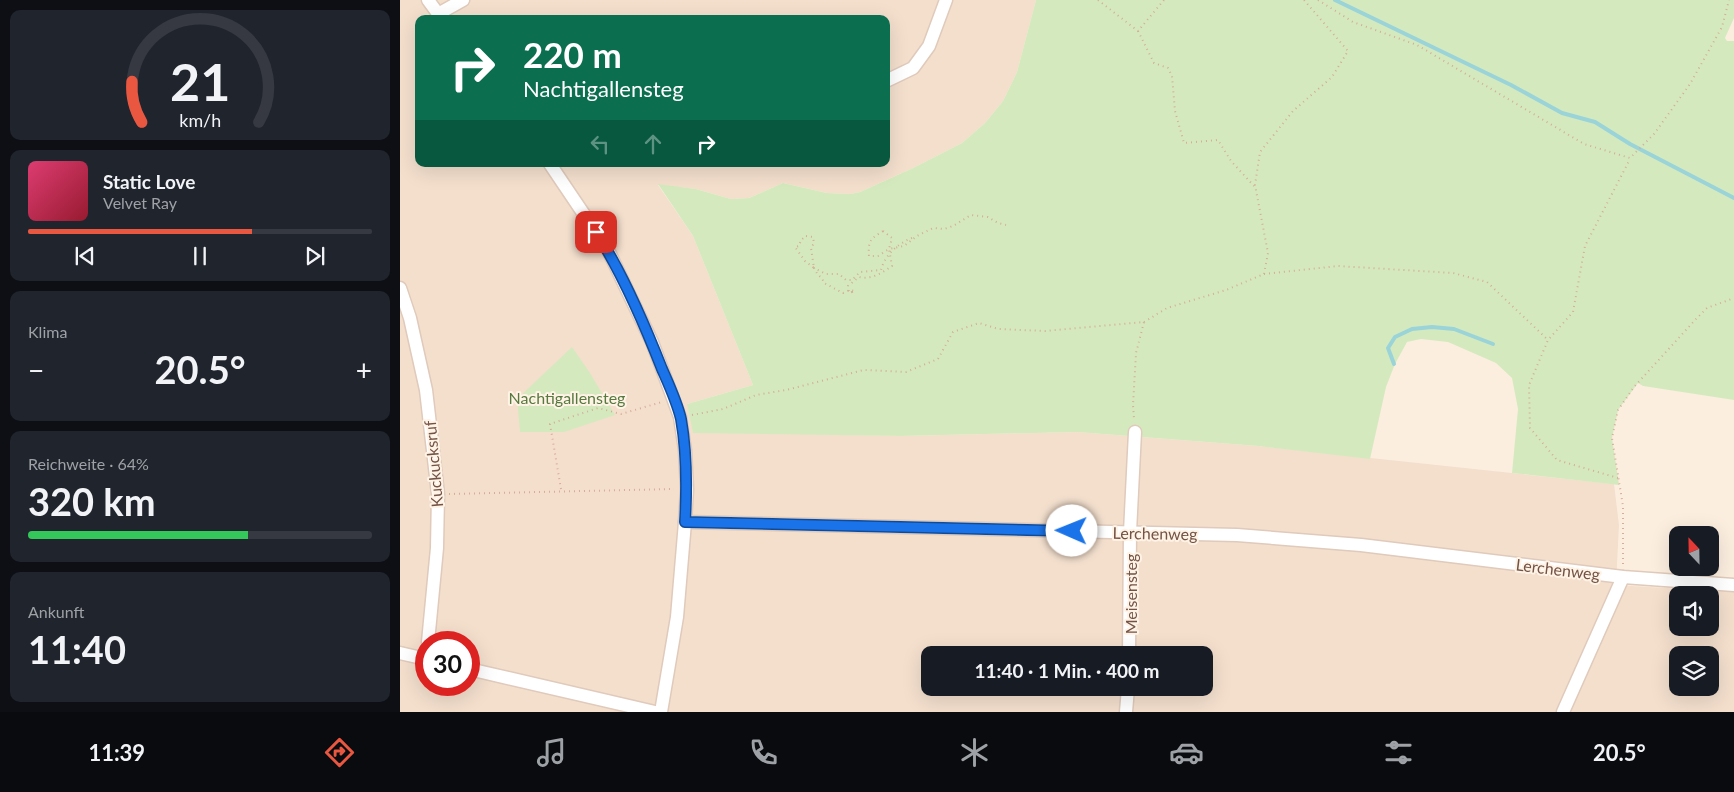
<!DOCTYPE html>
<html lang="de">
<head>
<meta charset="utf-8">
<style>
	:root { --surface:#171b24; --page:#20242c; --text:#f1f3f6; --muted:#9ea1a6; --line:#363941; --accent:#ea5741 }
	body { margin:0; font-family:Lato,sans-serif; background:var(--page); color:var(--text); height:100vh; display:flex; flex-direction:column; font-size:19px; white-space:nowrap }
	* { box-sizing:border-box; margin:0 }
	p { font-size:16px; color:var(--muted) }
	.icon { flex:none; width:28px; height:28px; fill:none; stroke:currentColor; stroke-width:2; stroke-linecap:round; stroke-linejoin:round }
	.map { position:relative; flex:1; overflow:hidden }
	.details { display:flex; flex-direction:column; gap:10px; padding:10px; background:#0d0f14; width:400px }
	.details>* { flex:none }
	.hud { position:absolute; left:15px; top:15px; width:475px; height:152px; border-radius:10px; box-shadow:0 5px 20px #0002; background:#0b6e4f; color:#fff; overflow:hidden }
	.needle { width:32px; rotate:338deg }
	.tools { position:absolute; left:1269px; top:526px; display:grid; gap:10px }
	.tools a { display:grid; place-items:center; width:50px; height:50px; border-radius:10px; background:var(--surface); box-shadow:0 5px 20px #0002; font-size:25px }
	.speed { position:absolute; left:15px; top:631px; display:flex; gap:10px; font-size:25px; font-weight:700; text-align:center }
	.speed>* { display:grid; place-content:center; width:65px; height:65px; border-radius:50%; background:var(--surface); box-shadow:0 5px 20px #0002; line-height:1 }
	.speed .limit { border:8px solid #d22; background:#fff; color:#111 }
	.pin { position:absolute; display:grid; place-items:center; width:42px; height:42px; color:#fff; margin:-21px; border-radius:10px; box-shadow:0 2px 8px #0006 }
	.me { position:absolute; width:55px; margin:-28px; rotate:271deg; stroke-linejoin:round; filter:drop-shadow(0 0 4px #0008) }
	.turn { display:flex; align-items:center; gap:18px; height:105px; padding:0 25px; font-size:22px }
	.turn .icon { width:65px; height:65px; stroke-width:2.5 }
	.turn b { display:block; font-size:35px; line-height:42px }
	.lanes { display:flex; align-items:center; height:48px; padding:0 25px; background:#0003; justify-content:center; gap:25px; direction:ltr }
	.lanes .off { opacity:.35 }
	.big { font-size:38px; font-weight:700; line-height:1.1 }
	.details .tile { flex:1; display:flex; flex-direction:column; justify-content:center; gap:8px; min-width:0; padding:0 18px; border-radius:10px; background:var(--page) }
	.details .dial { align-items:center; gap:0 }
	.dial svg { height:130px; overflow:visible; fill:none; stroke:var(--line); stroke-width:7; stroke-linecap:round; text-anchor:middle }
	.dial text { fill:var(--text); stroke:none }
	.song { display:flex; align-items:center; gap:15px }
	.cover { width:60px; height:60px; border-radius:8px; background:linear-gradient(135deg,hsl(340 70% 55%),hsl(350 70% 35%)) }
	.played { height:5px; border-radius:2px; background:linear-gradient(90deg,var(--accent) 65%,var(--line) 65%) }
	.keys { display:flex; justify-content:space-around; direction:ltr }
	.heat { display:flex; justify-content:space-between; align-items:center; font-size:28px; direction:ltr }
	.charge { height:8px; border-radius:4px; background:linear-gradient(90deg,#34c759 64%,var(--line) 0) }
	.trip { position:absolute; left:521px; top:646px; width:292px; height:50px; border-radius:10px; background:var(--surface); box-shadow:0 5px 20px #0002; font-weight:700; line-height:50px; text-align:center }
	.tab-bar { display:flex; height:80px; justify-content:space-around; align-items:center; background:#090b0e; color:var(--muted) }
	.tab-bar .icon { width:35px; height:35px }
	.tab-bar .current { color:var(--accent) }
	.tab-bar b { font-size:22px; color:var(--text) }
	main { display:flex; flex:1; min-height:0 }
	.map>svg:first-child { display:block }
	.residential { fill:#f4dfcd; fill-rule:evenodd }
	.green { fill:#d4eabe }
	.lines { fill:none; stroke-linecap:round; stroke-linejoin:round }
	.stream { stroke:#9ad4d8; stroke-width:4 }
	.minor-casing { stroke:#e0cabb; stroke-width:15 }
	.path { stroke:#d6ac9a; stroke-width:2; stroke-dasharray:1 4; stroke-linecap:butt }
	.minor { stroke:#fff; stroke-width:12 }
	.route-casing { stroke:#114b97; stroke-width:12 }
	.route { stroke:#1a73e8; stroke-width:9 }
	.labels { text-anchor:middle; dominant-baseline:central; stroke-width:4; stroke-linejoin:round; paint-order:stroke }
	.park-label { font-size:16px; fill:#55793f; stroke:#fff3e5 }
	.street-label { font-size:16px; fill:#735247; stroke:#fff3e5 }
</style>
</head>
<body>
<main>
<section class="details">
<div class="tile dial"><svg viewBox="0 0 100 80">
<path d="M14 69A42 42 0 1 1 86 69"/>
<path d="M14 69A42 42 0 0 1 8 44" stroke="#ea5741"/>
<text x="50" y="56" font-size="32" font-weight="700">21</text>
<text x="50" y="72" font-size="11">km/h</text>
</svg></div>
<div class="tile">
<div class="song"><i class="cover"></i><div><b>Static Love</b><p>Velvet Ray</p></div></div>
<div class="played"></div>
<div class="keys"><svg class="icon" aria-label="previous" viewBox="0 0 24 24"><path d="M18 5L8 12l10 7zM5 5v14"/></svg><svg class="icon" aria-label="pause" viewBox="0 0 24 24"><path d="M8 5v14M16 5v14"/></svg><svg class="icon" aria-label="next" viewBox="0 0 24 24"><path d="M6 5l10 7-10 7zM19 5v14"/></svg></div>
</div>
<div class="tile"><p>Klima</p>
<div class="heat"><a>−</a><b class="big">20.5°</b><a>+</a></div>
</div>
<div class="tile"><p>Reichweite · 64%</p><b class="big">320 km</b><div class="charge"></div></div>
<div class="tile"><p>Ankunft</p><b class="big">11:40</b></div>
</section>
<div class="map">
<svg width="1334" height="712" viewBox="0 0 1334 712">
	<rect width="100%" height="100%" fill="#fceedf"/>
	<path class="residential" d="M 0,0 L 636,0 L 617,72 L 603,101 L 585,123 L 562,143 L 513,168 L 460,192 L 450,194 L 427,193 L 383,183 L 349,198 L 331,199 L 296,189 L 258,185 L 293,236 L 353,385 L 287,404 L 407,434 L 501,436 L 677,432 L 858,446 L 1214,484 L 1219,525 L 1216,585 L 1334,592 L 1334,712 L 0,712 ZM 19,19 L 486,19 L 486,164 L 19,164 ZM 1278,595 L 1310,595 L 1310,628 L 1278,628 ZM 26,642 L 69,642 L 69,685 L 26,685 ZM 530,655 L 805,655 L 805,688 L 530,688 ZM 1278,655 L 1310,655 L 1310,688 L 1278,688 Z"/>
	<g class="green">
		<path d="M 636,0 L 1334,0 L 1334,18 L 1325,38 L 1327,41 L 1334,41 L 1334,400 L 1243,386 L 1238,383 L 1218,410 L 1212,438 L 1219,485 L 1112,473 L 1118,409 L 1112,378 L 1096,363 L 1048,342 L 1021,339 L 1007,342 L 995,364 L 986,387 L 970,459 L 858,446 L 677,432 L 501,436 L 293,433 L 287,404 L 353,385 L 293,236 L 258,184 L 296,189 L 331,199 L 349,198 L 383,183 L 427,193 L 450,194 L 460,192 L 513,168 L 562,143 L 585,123 L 603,101 L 617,72 Z"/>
		<path d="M 172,347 L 190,373 L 215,415 L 164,432 L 120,432 L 117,399 Z"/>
	</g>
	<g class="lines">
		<g class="stream">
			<path d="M 935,0 L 1111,85 L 1162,113 L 1195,122 L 1230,144 L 1334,198"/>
			<path d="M 994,364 L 988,348 L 995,337 L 1012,329 L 1032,327 L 1054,329 L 1093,344"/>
		</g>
		<g class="minor-casing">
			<g id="minor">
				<path d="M 28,0 L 42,19"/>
				<path d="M 38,14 L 63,0"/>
				<path d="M 486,81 L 513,68 L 529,46 L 546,0"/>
				<path d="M 150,164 L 208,250 L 252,342 L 280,417 L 285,450 L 287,489 L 285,522 L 277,617 L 261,712"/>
				<path d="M 0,288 L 10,318 L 26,390 L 38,494 L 37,548 L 28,642"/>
				<path d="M 285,522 L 837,535 L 961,545 L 1223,577 L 1334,585"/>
				<path d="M 0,653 L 26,659"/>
				<path d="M 729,655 L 730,532 L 735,432"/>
				<path d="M 69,669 L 255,712"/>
				<path d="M 726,712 L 728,688"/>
				<path d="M 1163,712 L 1223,577"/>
			</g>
		</g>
		<g class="path">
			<path d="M 698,0 L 738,31 L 764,0"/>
			<path d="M 918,0 L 953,22 L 1017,45 L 1184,144 L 1230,158 L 1254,134 L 1290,84 L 1322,27 L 1329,0"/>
			<path d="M 738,31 L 754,63 L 768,68 L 772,76 L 775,111 L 784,143 L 818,140 L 831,161 L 854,186"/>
			<path d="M 483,231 L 492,238 L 489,249 L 478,256 L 469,256 C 468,241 470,239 483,231 Z"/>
			<path d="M 406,236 L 413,237 L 414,243 L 411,248 L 414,268 L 405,261 L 395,247 L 399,246 L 401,240 Z"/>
			<path d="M 864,274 L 938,266 L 1053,273 L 1087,282 L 1147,339"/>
			<path d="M 452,292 L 449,293 L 448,286 L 459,277 C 471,280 482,273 492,266 L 489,249 L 504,246 L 517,236 L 533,228 L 544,229 L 553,226 L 571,215 L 588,217 L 598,223 L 606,225"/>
			<path d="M 452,292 L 455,291 L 450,290 L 443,293 L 424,283 L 422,278 L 418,275 L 414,268 L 426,274 L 439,274 L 446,280 L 452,280 L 460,272 L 481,270 C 485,254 499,243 514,237"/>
			<path d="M 744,322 L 767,308 L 826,290 L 864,274 L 868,253 L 855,185 L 860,152 L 893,111 L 932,77 L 948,51 L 904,0"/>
			<path d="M 292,415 L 323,409 L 356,395 L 386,390 L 464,370 L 506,372 L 538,359 L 553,332 L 579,323 L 598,329 L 645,331 L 744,322 L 736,353 L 733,405 L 734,419"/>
			<path d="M 1218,478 L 1157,460 L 1130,428 L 1129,385 L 1148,340 L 1173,312 L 1185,246 L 1230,159"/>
			<path d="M 161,489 L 150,424 L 198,408 L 221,414 L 262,402"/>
			<path d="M 49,494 L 274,489"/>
			<path d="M 1223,564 L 1223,506 L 1212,438 L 1218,410 L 1234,387 L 1296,319 L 1307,308 L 1334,298"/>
		</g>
		<use href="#minor" class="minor"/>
	</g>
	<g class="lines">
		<g class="route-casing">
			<path id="route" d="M 196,232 C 223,274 244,323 262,369 C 269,385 277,402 281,419 C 287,453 287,487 285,522 L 672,531"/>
		</g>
		<use href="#route" class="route"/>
	</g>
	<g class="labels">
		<g class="park-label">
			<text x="167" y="397">Nachtigallensteg</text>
		</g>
		<g class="street-label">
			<text transform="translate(33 464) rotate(-95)">Kuckucksruf</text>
			<text transform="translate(755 533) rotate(1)">Lerchenweg</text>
			<text transform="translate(1158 569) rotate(7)">Lerchenweg</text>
			<text transform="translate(730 594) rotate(-90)">Meisensteg</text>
		</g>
	</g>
</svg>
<div class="tools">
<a><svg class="needle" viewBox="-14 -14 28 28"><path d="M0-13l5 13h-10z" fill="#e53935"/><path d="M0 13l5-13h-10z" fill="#9ea1a6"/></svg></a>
<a><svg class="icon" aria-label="sound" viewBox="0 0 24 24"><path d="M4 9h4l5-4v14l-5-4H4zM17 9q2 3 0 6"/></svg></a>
<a><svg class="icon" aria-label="layers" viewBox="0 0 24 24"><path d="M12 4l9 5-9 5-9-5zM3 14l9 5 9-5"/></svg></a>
</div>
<div class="speed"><div class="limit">30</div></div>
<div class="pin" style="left:196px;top:232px;background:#d93025"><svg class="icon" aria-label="arrive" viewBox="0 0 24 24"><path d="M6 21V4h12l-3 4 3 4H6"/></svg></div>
<svg class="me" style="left:672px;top:531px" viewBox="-20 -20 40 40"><circle r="19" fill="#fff"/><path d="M0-13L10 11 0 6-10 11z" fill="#1a73e8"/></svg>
<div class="trip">11:40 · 1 Min. · 400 m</div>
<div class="hud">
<div class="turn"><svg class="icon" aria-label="right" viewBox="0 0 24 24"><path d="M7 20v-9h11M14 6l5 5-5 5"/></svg><div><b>220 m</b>Nachtigallensteg</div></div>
<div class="lanes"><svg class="icon off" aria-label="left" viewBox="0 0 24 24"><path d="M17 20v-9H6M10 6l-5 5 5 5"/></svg><svg class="icon off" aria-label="ahead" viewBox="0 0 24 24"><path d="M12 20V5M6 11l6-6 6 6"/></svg><svg class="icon" aria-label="right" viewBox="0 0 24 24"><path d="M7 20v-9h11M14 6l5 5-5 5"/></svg></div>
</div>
</div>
</main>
<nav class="tab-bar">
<b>11:39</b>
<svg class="icon current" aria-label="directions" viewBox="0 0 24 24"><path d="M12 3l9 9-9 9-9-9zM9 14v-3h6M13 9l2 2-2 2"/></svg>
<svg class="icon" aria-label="music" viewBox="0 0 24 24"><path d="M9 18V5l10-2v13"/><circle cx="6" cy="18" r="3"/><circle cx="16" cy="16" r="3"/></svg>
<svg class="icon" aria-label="phone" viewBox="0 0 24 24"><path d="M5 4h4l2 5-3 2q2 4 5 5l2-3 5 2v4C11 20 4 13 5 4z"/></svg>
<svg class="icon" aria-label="climate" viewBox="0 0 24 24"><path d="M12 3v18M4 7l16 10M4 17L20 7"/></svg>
<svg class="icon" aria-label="car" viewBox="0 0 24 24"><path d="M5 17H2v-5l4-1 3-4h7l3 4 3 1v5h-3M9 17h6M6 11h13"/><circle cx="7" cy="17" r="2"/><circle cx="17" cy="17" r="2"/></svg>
<svg class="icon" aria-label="filters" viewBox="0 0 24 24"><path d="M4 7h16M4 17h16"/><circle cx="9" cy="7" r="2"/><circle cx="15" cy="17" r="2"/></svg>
<b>20.5°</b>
</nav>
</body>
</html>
